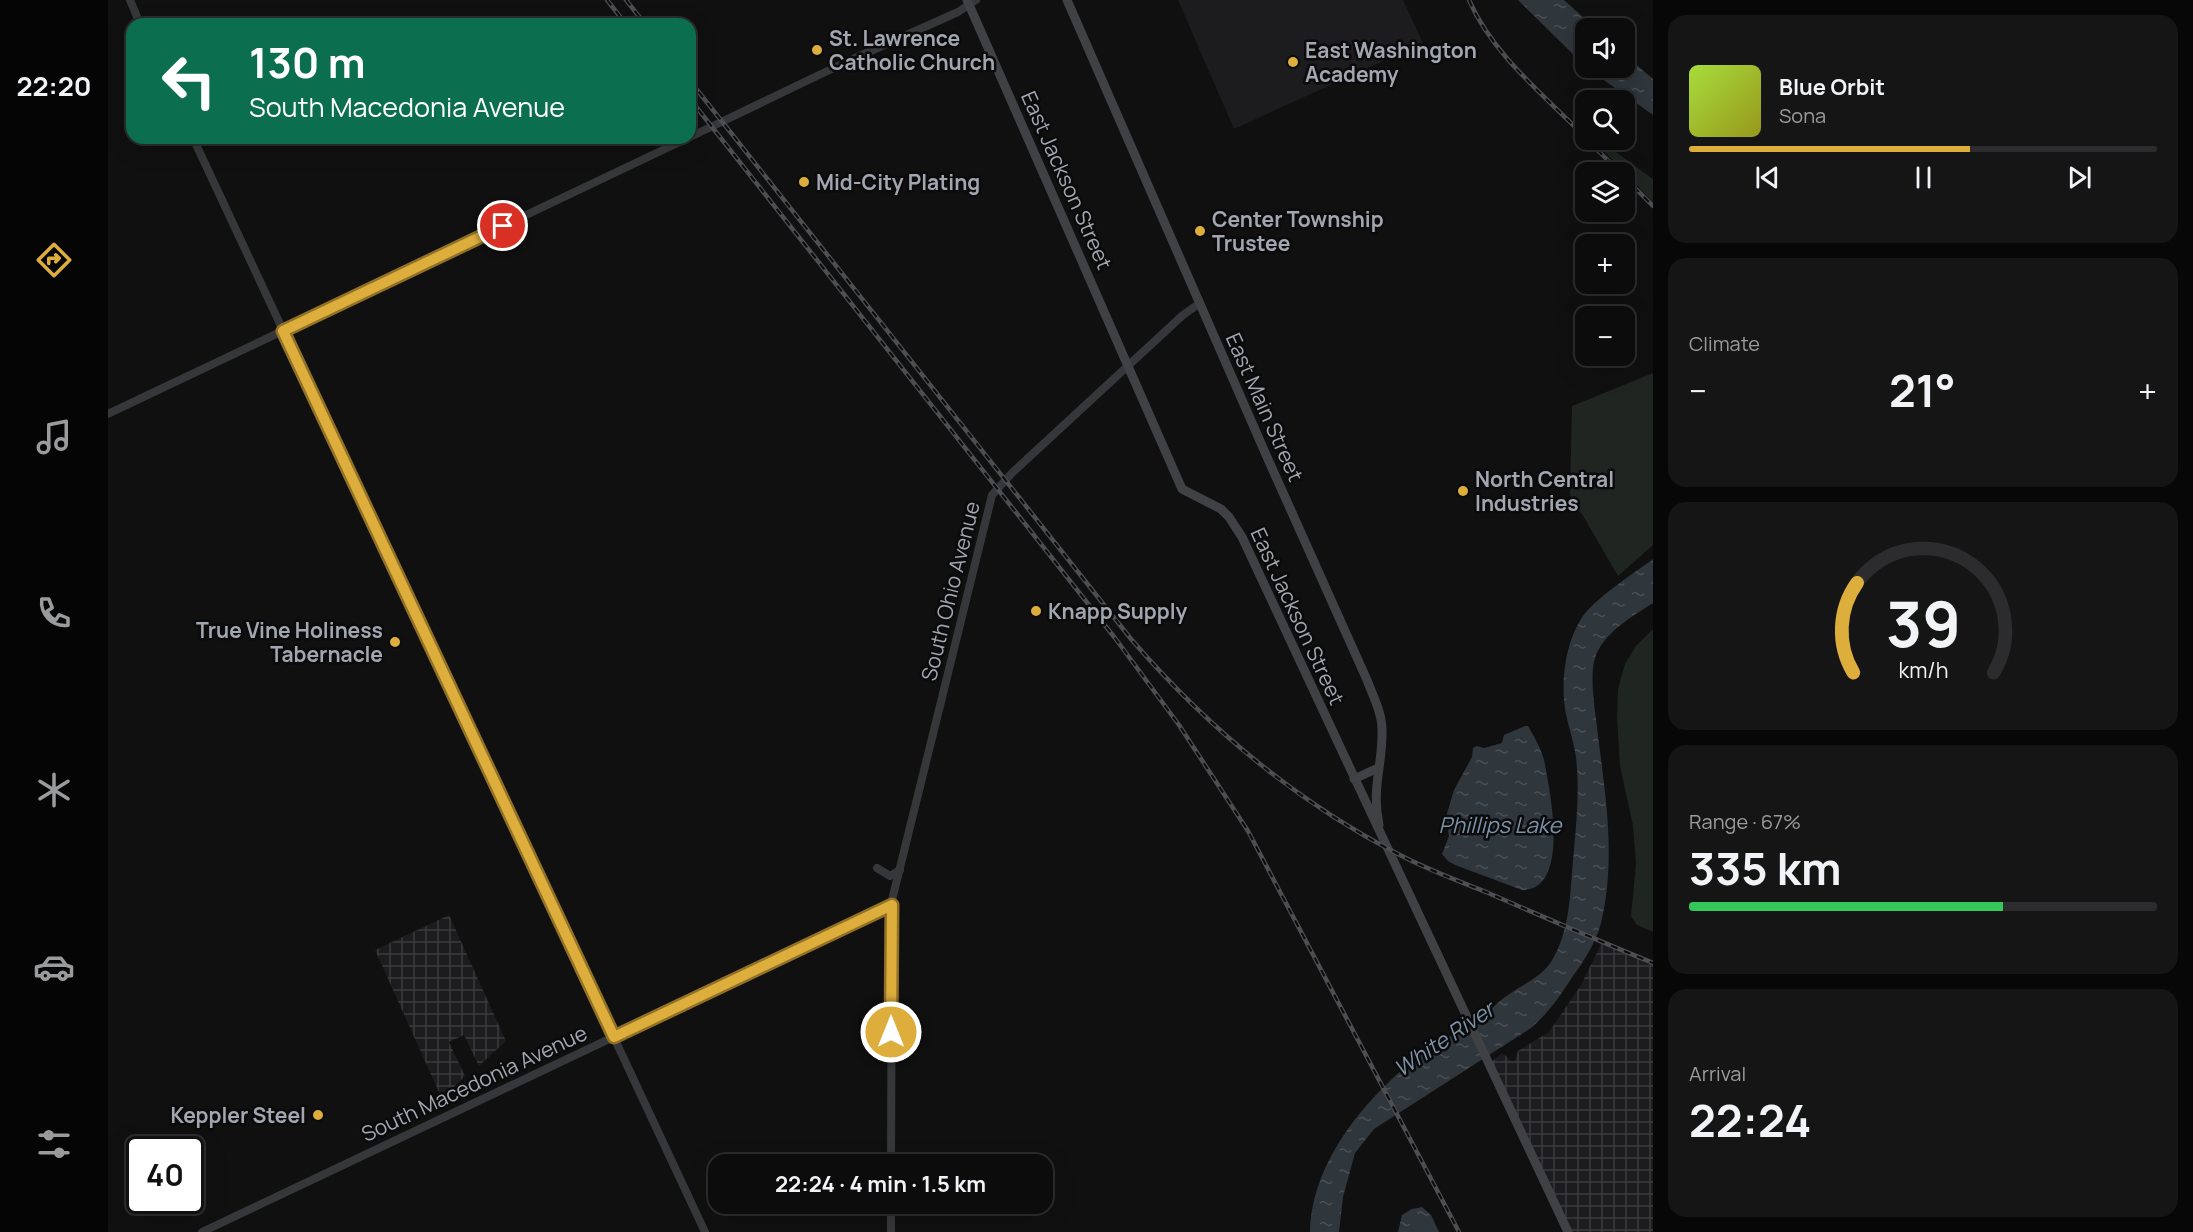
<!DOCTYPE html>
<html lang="en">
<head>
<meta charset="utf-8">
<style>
	:root { --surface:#0c0c0d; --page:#151516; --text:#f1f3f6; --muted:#9a9b9d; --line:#2c2c2e; --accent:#ddae3c }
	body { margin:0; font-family:Manrope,sans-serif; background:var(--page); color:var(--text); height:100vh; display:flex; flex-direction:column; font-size:22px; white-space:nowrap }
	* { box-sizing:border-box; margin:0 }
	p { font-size:20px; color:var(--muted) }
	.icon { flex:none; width:33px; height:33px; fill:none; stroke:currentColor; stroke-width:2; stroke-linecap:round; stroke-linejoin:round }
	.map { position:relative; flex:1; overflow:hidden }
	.drawer { display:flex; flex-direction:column; gap:15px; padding:15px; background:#070707; width:540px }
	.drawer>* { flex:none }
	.hud { position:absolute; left:18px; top:18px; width:570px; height:126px; border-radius:18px; box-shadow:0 6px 24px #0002,0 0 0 2px var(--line); background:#0b6e4f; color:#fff; overflow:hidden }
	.fabs { position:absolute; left:1467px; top:18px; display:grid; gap:12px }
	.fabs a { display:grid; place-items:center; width:60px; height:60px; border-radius:12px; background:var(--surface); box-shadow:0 6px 24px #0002,0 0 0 2px var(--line); font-size:30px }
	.speed { position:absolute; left:18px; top:1136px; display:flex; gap:12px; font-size:30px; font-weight:700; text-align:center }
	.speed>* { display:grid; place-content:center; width:78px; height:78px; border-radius:50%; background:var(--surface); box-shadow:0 6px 24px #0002,0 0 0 2px var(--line); line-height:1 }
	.speed .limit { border:3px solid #111; border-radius:9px; background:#fff; color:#111 }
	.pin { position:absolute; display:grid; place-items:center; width:51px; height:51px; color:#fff; margin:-26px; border:3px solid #fff; border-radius:50%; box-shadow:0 2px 6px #0007 }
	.me { position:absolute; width:66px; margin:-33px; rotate:0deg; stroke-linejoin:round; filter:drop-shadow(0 0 4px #0008) }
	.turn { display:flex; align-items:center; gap:21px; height:126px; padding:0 24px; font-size:27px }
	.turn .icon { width:78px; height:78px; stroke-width:2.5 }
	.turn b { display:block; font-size:42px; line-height:51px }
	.big { font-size:45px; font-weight:700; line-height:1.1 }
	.drawer .tile { flex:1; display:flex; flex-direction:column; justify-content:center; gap:9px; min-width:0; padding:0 21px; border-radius:18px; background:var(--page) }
	.drawer .dial { align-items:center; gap:0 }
	.dial svg { height:156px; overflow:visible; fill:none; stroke:var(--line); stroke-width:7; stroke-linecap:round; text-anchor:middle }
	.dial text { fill:var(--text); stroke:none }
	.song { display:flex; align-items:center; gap:18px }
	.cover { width:72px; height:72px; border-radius:9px; background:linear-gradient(135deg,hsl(80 70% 55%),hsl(60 70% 35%)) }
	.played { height:6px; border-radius:3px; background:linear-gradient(90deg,var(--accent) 60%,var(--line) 60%) }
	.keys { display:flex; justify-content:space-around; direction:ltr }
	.heat { display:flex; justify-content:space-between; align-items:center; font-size:33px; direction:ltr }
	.charge { height:9px; border-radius:4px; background:linear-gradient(90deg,#34c759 67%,var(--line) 0) }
	.trip { position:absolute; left:600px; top:1154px; width:345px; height:60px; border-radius:18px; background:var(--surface); box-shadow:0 6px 24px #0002,0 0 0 2px var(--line); font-weight:700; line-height:60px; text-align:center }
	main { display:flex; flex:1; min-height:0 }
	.tab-bar { display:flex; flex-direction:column; width:108px; justify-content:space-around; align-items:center; background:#050505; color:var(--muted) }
	.tab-bar .icon { width:42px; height:42px }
	.tab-bar .active { color:var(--accent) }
	.tab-bar b { font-size:27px; color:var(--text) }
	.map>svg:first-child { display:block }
	.built { fill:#1c1c1e }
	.industrial { fill:url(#industrial-grid) }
	.park { fill:#1f2520 }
	.water { fill:url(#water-ripples) }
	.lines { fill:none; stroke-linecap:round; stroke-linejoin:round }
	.tertiary { stroke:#36373a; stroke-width:8 }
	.secondary { stroke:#3f4145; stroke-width:9 }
	.rail-casing { stroke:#4c4e52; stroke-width:4.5 }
	.rail { stroke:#0b0b0c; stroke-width:2; stroke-dasharray:7; stroke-linecap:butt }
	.route-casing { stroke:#907127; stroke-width:15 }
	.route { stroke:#ddae3c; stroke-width:10 }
	.poi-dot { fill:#ddae3c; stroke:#0b0b0c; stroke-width:2 }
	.labels { text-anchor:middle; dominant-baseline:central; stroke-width:5; stroke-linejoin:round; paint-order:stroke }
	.poi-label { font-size:21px; font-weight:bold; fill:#a2a6b0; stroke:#0b0b0c; text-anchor:start }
	.street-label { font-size:21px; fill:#a2a6b0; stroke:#0b0b0c }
	.water-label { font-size:22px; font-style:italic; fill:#7c92a8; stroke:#0b0b0c }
</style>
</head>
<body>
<main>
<nav class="tab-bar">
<b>22:20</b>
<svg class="icon active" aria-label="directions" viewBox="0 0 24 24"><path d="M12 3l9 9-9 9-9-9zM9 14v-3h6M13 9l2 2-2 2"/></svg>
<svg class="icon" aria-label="music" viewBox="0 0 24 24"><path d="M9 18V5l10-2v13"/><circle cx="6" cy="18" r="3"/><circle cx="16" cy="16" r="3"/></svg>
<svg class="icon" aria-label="phone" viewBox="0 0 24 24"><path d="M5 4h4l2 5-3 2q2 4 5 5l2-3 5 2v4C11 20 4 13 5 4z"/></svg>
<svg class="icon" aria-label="climate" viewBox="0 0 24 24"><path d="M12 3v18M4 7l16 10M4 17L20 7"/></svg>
<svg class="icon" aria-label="car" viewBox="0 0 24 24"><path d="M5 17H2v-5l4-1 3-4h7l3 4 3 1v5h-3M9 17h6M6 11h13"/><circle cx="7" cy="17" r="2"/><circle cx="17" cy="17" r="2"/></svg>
<svg class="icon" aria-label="filters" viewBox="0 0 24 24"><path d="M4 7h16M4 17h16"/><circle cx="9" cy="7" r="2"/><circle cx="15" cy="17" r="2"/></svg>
</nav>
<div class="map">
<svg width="1545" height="1232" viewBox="0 0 1545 1232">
	<defs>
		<pattern id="industrial-grid" width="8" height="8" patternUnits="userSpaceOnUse" patternTransform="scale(1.5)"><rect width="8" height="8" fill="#1c1c1e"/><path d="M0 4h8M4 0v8" fill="none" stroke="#3a3a3c"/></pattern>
		<pattern id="water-ripples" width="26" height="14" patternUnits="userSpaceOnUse" patternTransform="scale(1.5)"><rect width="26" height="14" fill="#2f363c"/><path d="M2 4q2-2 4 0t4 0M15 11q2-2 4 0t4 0" fill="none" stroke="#4a5056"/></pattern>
	</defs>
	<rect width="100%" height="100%" fill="#101011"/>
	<path class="built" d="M 1070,0 L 1295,0 L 1315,43 L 1126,129 Z"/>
	<g class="industrial">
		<path d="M 341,915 L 398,1041 L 371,1066 L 356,1035 L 341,1042 L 357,1076 L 334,1099 L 267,950 Z"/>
		<path d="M 1494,942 L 1545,963 L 1545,1232 L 1460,1232 L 1382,1063 L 1394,1053 L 1404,1061 L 1407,1060 L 1410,1051 L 1441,1032 L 1473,985 Z"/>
	</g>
	<g class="park">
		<path d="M 1501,147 L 1545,179 L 1545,202 L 1494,149 Z"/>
		<path d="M 1545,373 L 1545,545 L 1510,576 L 1474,514 L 1464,506 L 1462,493 L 1464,406 Z"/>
		<path d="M 1545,629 L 1545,932 L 1529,925 L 1523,916 L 1528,864 L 1525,826 L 1512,766 L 1509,717 L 1510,689 L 1517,664 L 1528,646 Z"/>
	</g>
	<g class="water">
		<path d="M 1410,0 L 1456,0 L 1487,28 L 1478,28 L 1477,66 Z"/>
		<path d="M 1517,55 L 1545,79 L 1545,115 L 1479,68 L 1516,68 Z"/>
		<path d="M 1545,559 L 1545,603 C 1525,616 1498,631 1488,655 C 1480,675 1488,714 1490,736 C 1498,799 1508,860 1493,923 C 1488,943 1475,962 1463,979 C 1450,999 1441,1012 1423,1028 L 1266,1129 L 1247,1153 L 1235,1197 L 1231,1232 L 1202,1232 C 1204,1159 1260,1096 1314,1053 C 1332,1039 1355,1032 1373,1018 C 1382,1011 1390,1001 1400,995 C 1415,984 1432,978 1443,962 C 1462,932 1462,894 1465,861 C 1468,826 1472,792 1468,757 C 1465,737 1457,718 1456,699 C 1454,672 1459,639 1475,616 C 1489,597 1525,574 1545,559 Z"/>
		<path d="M 1417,726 L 1420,726 C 1426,736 1433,749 1436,760 C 1442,790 1463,890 1414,890 L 1347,865 L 1340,861 L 1334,854 L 1341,836 L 1338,817 L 1346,790 L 1364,757 L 1365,748 L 1369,746 L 1376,748 L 1394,743 L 1396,735 Z"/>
		<path d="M 1314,1207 L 1323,1215 L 1331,1232 L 1290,1232 L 1294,1215 L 1304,1209 Z"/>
	</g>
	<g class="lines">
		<g class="tertiary">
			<path d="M 22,0 L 32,24"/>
			<path d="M 582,137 L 736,63 L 850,12 L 868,0"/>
			<path d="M 85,138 L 597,1232"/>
			<path d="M 0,414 L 580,138"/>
			<path d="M 769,868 L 782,876 L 792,870"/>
			<path d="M 783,1164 L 784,900 L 884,495 L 904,473 L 1075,315 L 1092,303"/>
			<path d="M 783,1203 L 783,1232"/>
			<path d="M 94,1232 L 784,905"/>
		</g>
		<g class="secondary">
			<path d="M 859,0 L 1074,489 L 1113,509 L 1121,517 L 1134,537 C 1242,769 1351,1000 1460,1232"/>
			<path d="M 959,0 L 1159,457 L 1259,680 C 1265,696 1274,713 1274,730 C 1275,765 1263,787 1271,825"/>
			<path d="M 1246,779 L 1270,768"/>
		</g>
		<g class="rail-casing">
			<g id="rail">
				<path d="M 499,0 L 518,24"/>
				<path d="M 518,0 L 537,24"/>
				<path d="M 1361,0 C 1385,55 1436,95 1478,138"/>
				<path d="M 582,81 L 1023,639 C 1099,727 1186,800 1290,854 C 1318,869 1348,880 1378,892 C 1433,916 1489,940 1545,963"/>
				<path d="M 582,99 L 1007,638 L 1071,725 L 1140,831 L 1351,1232"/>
				<path d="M 1479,140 L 1512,172"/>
				<path d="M 1516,177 L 1545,206"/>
			</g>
		</g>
		<use href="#rail" class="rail"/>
	</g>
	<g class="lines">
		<g class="route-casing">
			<path id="route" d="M 395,226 L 175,331 L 506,1037 L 784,905 L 783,1032"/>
		</g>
		<use href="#route" class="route"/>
	</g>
	<g class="poi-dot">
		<circle cx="709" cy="50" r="6"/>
		<circle cx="1185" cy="62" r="6"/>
		<circle cx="696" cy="182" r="6"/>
		<circle cx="1092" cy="231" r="6"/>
		<circle cx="1355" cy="491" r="6"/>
		<circle cx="928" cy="611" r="6"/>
		<circle cx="287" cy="642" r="6"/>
		<circle cx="210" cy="1115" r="6"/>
	</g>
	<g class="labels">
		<g class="poi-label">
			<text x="721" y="38">St. Lawrence<tspan x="721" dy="24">Catholic Church</tspan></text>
			<text x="1197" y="50">East Washington<tspan x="1197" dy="24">Academy</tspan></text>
			<text x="708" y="182">Mid-City Plating</text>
			<text x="1104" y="219">Center Township<tspan x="1104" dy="24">Trustee</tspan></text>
			<text x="1367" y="479">North Central<tspan x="1367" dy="24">Industries</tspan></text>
			<text x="940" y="611">Knapp Supply</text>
			<text x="275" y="630" text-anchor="end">True Vine Holiness<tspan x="275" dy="24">Tabernacle</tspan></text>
			<text x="198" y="1115" text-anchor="end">Keppler Steel</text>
		</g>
		<g class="street-label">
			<text transform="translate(959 180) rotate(66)">East Jackson Street</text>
			<text transform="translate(1157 407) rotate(66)">East Main Street</text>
			<text transform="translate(842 591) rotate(-76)">South Ohio Avenue</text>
			<text transform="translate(1190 616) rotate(65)">East Jackson Street</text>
			<text transform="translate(366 1083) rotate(-25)">South Macedonia Avenue</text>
		</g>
		<g class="water-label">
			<text x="1392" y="825">Phillips Lake</text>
			<text transform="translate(1336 1039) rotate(-34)">White River</text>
		</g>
	</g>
</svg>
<div class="fabs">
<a><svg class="icon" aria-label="sound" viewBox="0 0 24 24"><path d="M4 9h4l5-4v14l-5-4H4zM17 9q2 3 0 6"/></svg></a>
<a><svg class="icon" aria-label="search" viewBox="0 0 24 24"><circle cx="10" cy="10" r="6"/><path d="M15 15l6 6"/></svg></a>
<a><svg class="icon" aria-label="layers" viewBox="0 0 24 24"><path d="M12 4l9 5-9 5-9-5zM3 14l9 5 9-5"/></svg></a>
<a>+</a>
<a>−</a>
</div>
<div class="speed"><div class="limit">40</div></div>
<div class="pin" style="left:395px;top:226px;background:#d93025"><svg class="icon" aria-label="arrive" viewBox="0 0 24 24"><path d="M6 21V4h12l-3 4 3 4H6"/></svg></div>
<svg class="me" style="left:783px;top:1032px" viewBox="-20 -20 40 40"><circle r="17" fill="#ddae3c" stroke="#fff" stroke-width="3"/><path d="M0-11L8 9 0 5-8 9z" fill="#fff"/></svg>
<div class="trip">22:24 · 4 min · 1.5 km</div>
<div class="hud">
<div class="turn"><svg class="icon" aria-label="left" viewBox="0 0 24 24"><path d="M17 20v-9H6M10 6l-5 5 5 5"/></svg><div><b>130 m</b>South Macedonia Avenue</div></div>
</div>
</div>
<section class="drawer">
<div class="tile">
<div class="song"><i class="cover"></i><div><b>Blue Orbit</b><p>Sona</p></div></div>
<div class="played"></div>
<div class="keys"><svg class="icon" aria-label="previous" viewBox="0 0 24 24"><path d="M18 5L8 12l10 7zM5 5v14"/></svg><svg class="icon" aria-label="pause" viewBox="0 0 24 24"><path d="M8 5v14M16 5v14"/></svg><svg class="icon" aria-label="next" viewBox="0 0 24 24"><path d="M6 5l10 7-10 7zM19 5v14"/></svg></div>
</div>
<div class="tile"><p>Climate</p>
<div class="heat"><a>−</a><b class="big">21°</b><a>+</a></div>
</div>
<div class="tile dial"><svg viewBox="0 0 100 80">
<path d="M14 69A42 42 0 1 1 86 69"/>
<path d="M14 69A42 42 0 0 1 16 23" stroke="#ddae3c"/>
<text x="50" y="56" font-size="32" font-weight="700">39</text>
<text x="50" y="72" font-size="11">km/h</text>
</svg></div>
<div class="tile"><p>Range · 67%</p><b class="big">335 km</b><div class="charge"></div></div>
<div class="tile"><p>Arrival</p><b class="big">22:24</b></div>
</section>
</main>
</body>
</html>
